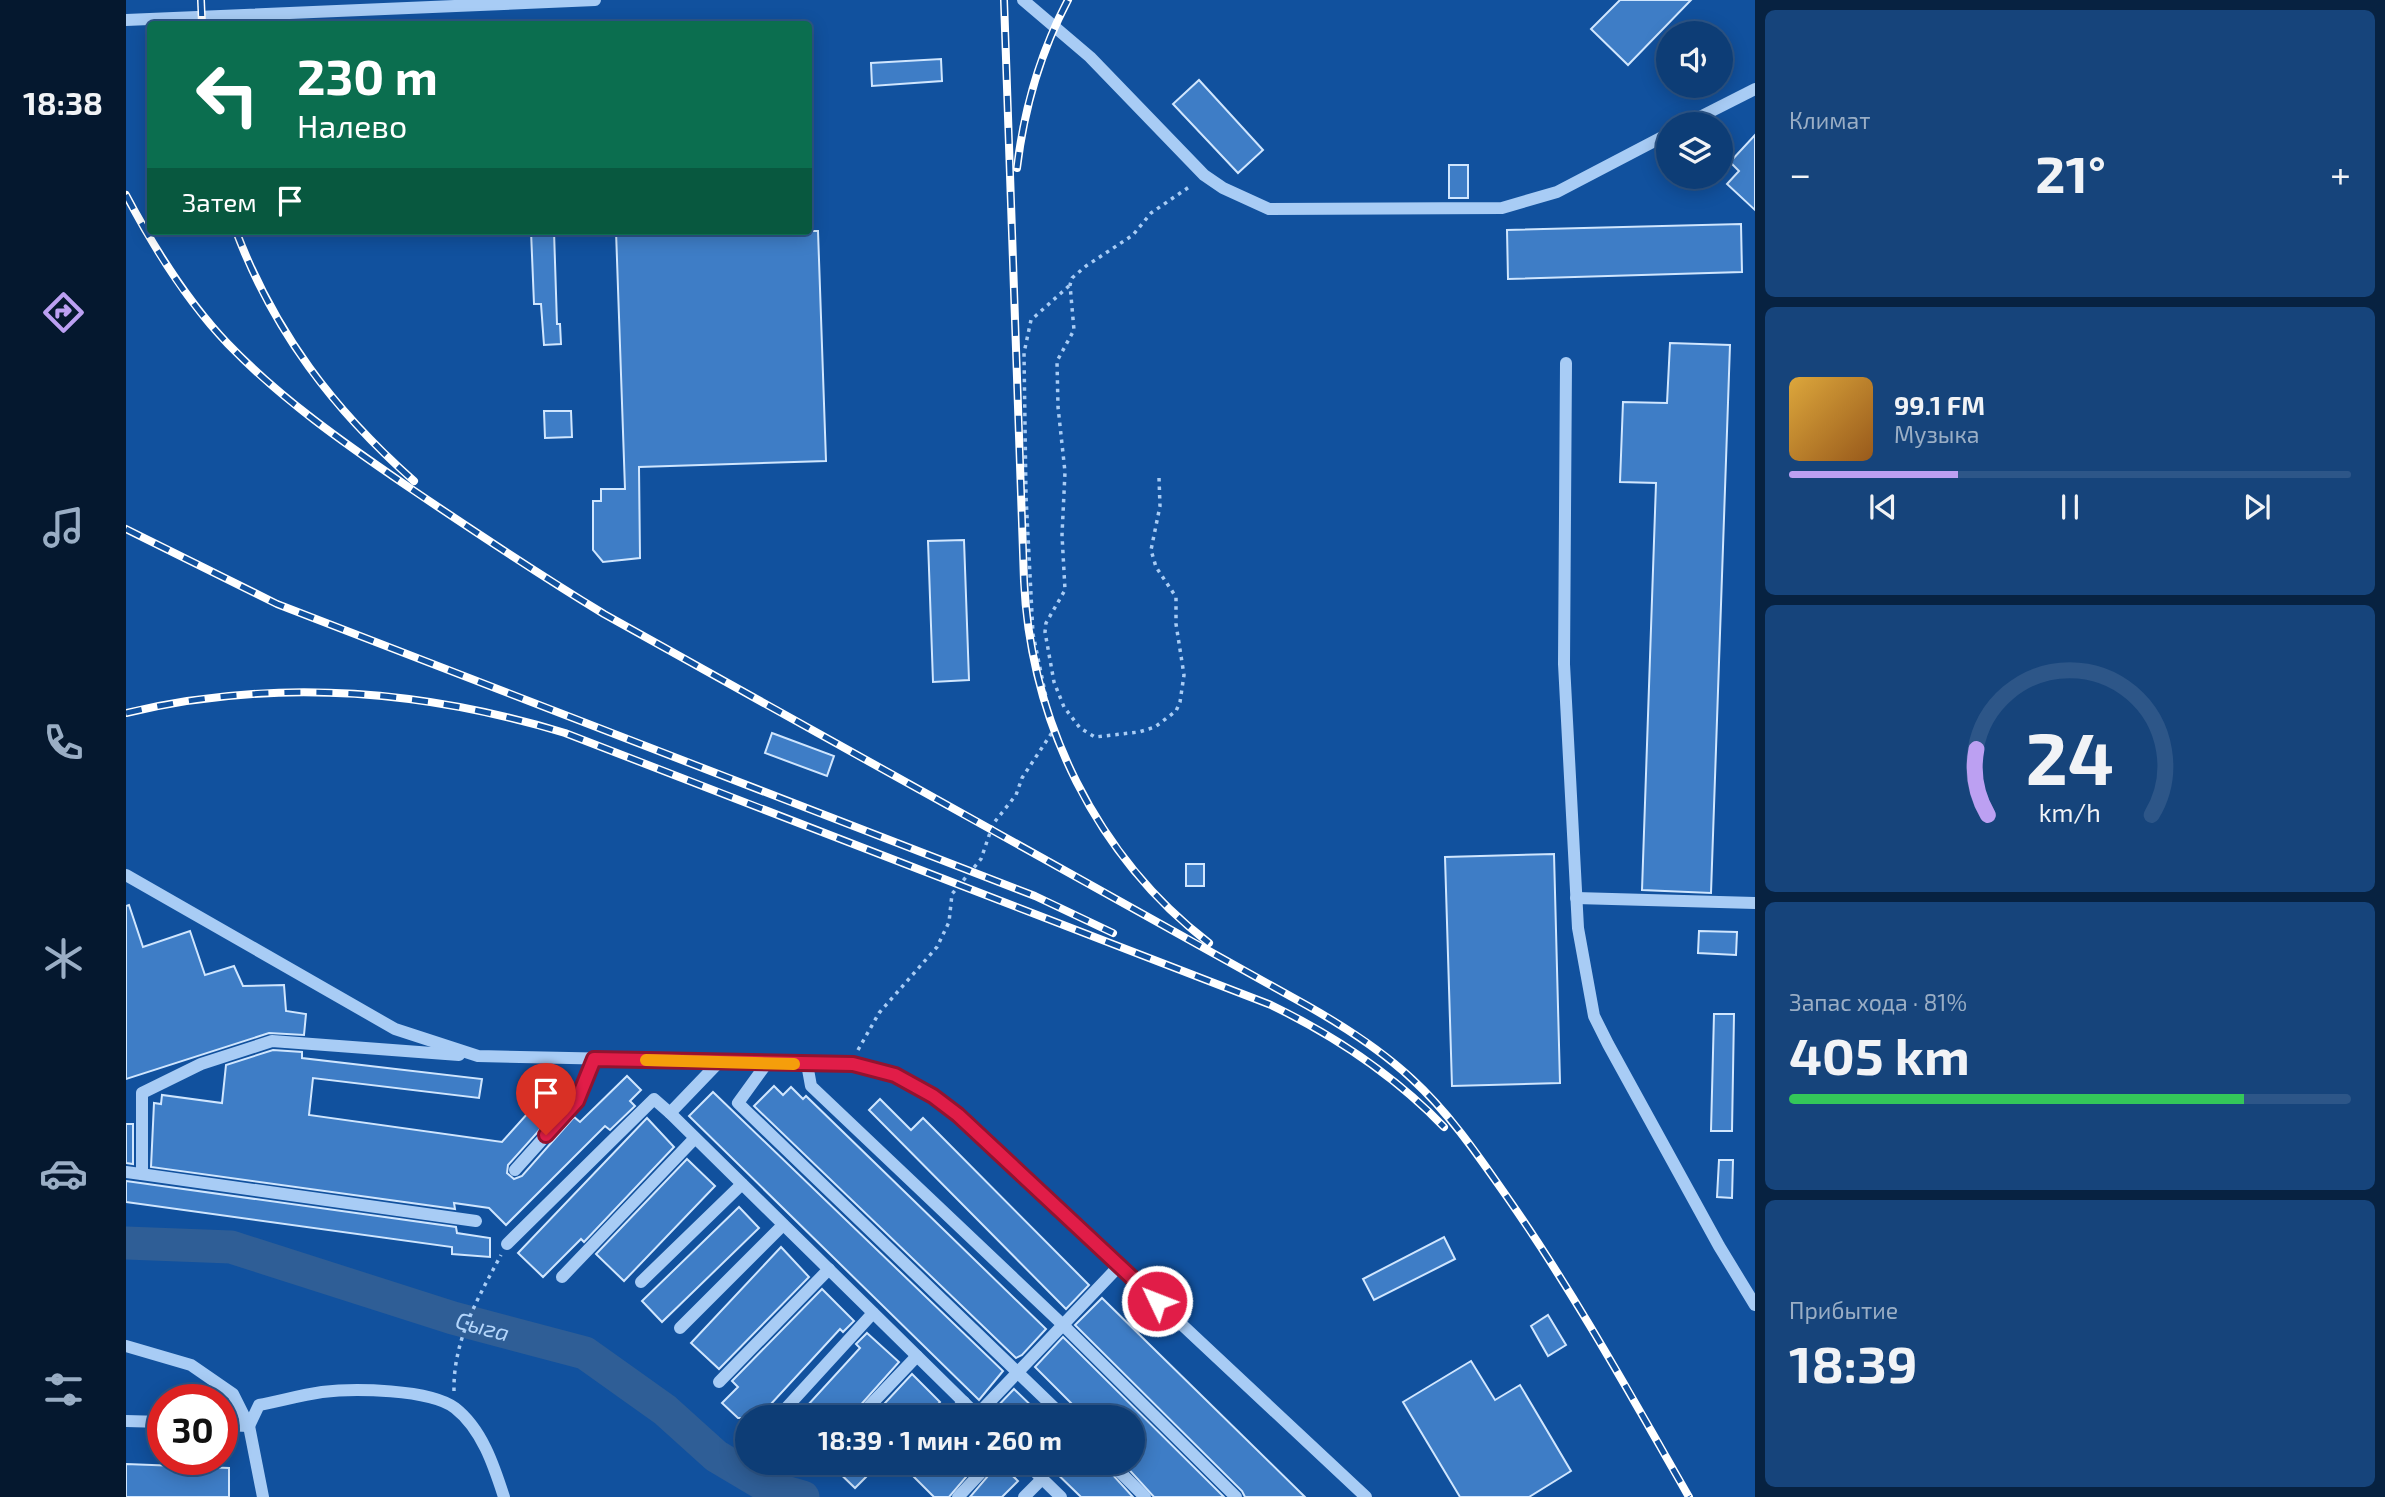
<!DOCTYPE html>
<html lang="ru">
<head>
<meta charset="utf-8">
<style>
	:root { --surface:#0d3d76; --page:#16447b; --text:#f1f3f6; --muted:#9aaec5; --line:#2d5688; --accent:#bca0f2 }
	body { margin:0; font-family:"Exo 2",sans-serif; background:var(--page); color:var(--text); height:100vh; display:flex; flex-direction:column; font-size:26px; white-space:nowrap }
	* { box-sizing:border-box; margin:0 }
	p { font-size:23px; color:var(--muted) }
	.icon { flex:none; width:38px; height:38px; fill:none; stroke:currentColor; stroke-width:2; stroke-linecap:round; stroke-linejoin:round }
	.map { position:relative; flex:1; overflow:hidden }
	.panel { display:flex; flex-direction:column; gap:10px; padding:10px; background:#072241; width:630px }
	.panel>* { flex:none }
	.banner { position:absolute; left:21px; top:21px; width:665px; height:214px; border-radius:7px; box-shadow:0 4px 18px #0003,0 0 0 2px var(--line); background:#0b6e4f; color:#fff; overflow:hidden }
	.fabs { position:absolute; left:1530px; top:21px; display:grid; gap:14px }
	.fabs a { display:grid; place-items:center; width:77px; height:77px; border-radius:50%; background:var(--surface); box-shadow:0 4px 18px #0003,0 0 0 2px var(--line); font-size:35px }
	.speed { position:absolute; left:21px; top:1384px; display:flex; gap:14px; font-size:35px; font-weight:700; text-align:center }
	.speed>* { display:grid; place-content:center; width:91px; height:91px; border-radius:50%; background:var(--surface); box-shadow:0 4px 18px #0003,0 0 0 2px var(--line); line-height:1 }
	.speed .limit { border:10px solid #d22; background:#fff; color:#111 }
	.pin { position:absolute; display:grid; place-items:center; width:60px; height:60px; color:#fff; margin:-72px -30px; border-radius:50% 50% 50% 0; rotate:-45deg; box-shadow:0 0 7px #0007 }
	.pin .icon { rotate:45deg }
	.me { position:absolute; width:77px; margin:-38px; rotate:313deg; stroke-linejoin:round; filter:drop-shadow(0 0 5px #0008) }
	.turn { display:flex; align-items:center; gap:24px; height:147px; padding:0 35px; font-size:32px }
	.turn .icon { width:91px; height:91px; stroke-width:2.5 }
	.turn b { display:block; font-size:49px; line-height:60px }
	.then { display:flex; align-items:center; height:66px; padding:0 35px; background:#0003; gap:14px; font-size:26px }
	.big { font-size:52px; font-weight:700; line-height:1.1 }
	.panel .tile { flex:1; display:flex; flex-direction:column; justify-content:center; gap:10px; min-width:0; padding:0 24px; border-radius:10px; background:var(--page) }
	.panel .dial { align-items:center; gap:0 }
	.dial svg { height:182px; overflow:visible; fill:none; stroke:var(--line); stroke-width:7; stroke-linecap:round; text-anchor:middle }
	.dial text { fill:var(--text); stroke:none }
	.song { display:flex; align-items:center; gap:21px }
	.cover { width:84px; height:84px; border-radius:10px; background:linear-gradient(135deg,hsl(40 70% 55%),hsl(30 70% 35%)) }
	.played { height:7px; border-radius:4px; background:linear-gradient(90deg,var(--accent) 30%,var(--line) 30%) }
	.keys { display:flex; justify-content:space-around; direction:ltr }
	.heat { display:flex; justify-content:space-between; align-items:center; font-size:38px; direction:ltr }
	.charge { height:10px; border-radius:5px; background:linear-gradient(90deg,#34c759 81%,var(--line) 0) }
	.trip { position:absolute; left:609px; top:1405px; width:410px; height:70px; border-radius:35px; background:var(--surface); box-shadow:0 4px 18px #0003,0 0 0 2px var(--line); font-weight:700; line-height:70px; text-align:center }
	main { display:flex; flex:1; min-height:0 }
	.tabs { display:flex; flex-direction:column; width:126px; justify-content:space-around; align-items:center; background:#05182f; color:var(--muted) }
	.tabs .icon { width:49px; height:49px }
	.tabs .active { color:var(--accent) }
	.tabs b { font-size:32px; color:var(--text) }
	.map>svg:first-child { display:block }
	.lines { fill:none; stroke-linecap:round; stroke-linejoin:round }
	.river { stroke:#2f5e96; stroke-width:33 }
	.building { fill:#3e7dc6; stroke:#d0e6fe; stroke-width:2 }
	.path { stroke:#a8ccf5; stroke-width:3.5; stroke-dasharray:3.5 5; stroke-linecap:butt }
	.minor { stroke:#a8ccf5; stroke-width:12 }
	.rail-casing { stroke:#fff; stroke-width:8 }
	.rail { stroke:#11519e; stroke-width:5; stroke-dasharray:16; stroke-linecap:butt }
	.route-casing { stroke:#92132f; stroke-width:18 }
	.route { stroke:#e11d48; stroke-width:12 }
	.slow { stroke:#f59e0b; stroke-width:12 }
	.labels { text-anchor:middle; dominant-baseline:central; stroke-width:7; stroke-linejoin:round; paint-order:stroke }
	.water-label { font-size:23px; font-style:italic; fill:#b4d6fb; stroke:#11519e }
</style>
</head>
<body>
<main>
<nav class="tabs">
<b>18:38</b>
<svg class="icon active" aria-label="directions" viewBox="0 0 24 24"><path d="M12 3l9 9-9 9-9-9zM9 14v-3h6M13 9l2 2-2 2"/></svg>
<svg class="icon" aria-label="music" viewBox="0 0 24 24"><path d="M9 18V5l10-2v13"/><circle cx="6" cy="18" r="3"/><circle cx="16" cy="16" r="3"/></svg>
<svg class="icon" aria-label="phone" viewBox="0 0 24 24"><path d="M5 4h4l2 5-3 2q2 4 5 5l2-3 5 2v4C11 20 4 13 5 4z"/></svg>
<svg class="icon" aria-label="climate" viewBox="0 0 24 24"><path d="M12 3v18M4 7l16 10M4 17L20 7"/></svg>
<svg class="icon" aria-label="car" viewBox="0 0 24 24"><path d="M5 17H2v-5l4-1 3-4h7l3 4 3 1v5h-3M9 17h6M6 11h13"/><circle cx="7" cy="17" r="2"/><circle cx="17" cy="17" r="2"/></svg>
<svg class="icon" aria-label="filters" viewBox="0 0 24 24"><path d="M4 7h16M4 17h16"/><circle cx="9" cy="7" r="2"/><circle cx="15" cy="17" r="2"/></svg>
</nav>
<div class="map">
<svg width="1629" height="1497" viewBox="0 0 1629 1497">
	<rect width="100%" height="100%" fill="#11519e"/>
	<g class="lines">
		<path class="river" id="s1" d="M 0,1243 L 105,1247 L 327,1318 L 459,1353 L 539,1410 L 590,1456 L 642,1487 L 677,1497"/>
	</g>
	<g class="building">
		<path d="M 1494,0 L 1565,0 L 1502,65 L 1465,29 Z"/>
		<path d="M 815,59 L 816,81 L 746,86 L 745,63 Z"/>
		<path d="M 1073,80 L 1137,150 L 1112,173 L 1047,104 Z"/>
		<path d="M 1629,135 L 1629,210 L 1601,184 L 1613,171 L 1604,162 Z"/>
		<rect x="1323" y="165" width="19" height="33"/>
		<path d="M 1615,224 L 1616,272 L 1382,279 L 1381,230 Z"/>
		<path d="M 405,231 L 428,231 L 431,324 L 434,324 L 435,344 L 418,345 L 415,304 L 408,304 Z"/>
		<path d="M 490,231 L 692,231 L 700,461 L 513,467 L 514,558 L 477,562 L 467,550 L 467,501 L 475,501 L 475,489 L 499,489 Z"/>
		<path d="M 1544,343 L 1604,345 L 1585,893 L 1516,890 L 1530,483 L 1494,482 L 1497,402 L 1541,403 Z"/>
		<path d="M 418,411 L 445,411 L 446,437 L 419,438 Z"/>
		<path d="M 838,540 L 843,680 L 807,682 L 802,541 Z"/>
		<path d="M 646,733 L 708,756 L 701,776 L 639,753 Z"/>
		<path d="M 1428,854 L 1434,1083 L 1326,1086 L 1319,857 Z"/>
		<rect x="1060" y="864" width="18" height="22"/>
		<path d="M 3,905 L 17,947 L 64,931 L 79,975 L 108,966 L 117,986 L 158,985 L 160,1011 L 180,1014 L 178,1035 L 143,1033 L 0,1079 L 0,906 Z"/>
		<path d="M 1573,931 L 1611,932 L 1610,955 L 1572,953 Z"/>
		<path d="M 1588,1014 L 1608,1014 L 1606,1131 L 1585,1131 Z"/>
		<path d="M 147,1050 L 176,1052 L 176,1058 L 356,1079 L 353,1098 L 187,1078 L 183,1115 L 376,1142 L 420,1093 L 435,1106 L 382,1165 L 381,1173 L 388,1179 L 396,1176 L 448,1117 L 454,1122 L 501,1076 L 515,1090 L 504,1101 L 509,1106 L 484,1130 L 479,1126 L 380,1225 L 363,1208 L 328,1203 L 329,1209 L 25,1167 L 28,1103 L 35,1104 L 36,1095 L 96,1103 L 100,1065 Z"/>
		<path d="M 648,1086 L 657,1095 L 665,1087 L 677,1099 L 680,1096 L 920,1329 L 896,1355 L 890,1358 L 628,1106 Z"/>
		<path d="M 587,1092 L 877,1371 L 853,1400 L 563,1116 Z"/>
		<path d="M 754,1099 L 785,1130 L 797,1118 L 963,1285 L 940,1309 L 743,1110 Z"/>
		<path d="M 521,1118 L 548,1147 L 458,1242 L 455,1239 L 417,1277 L 392,1253 Z"/>
		<path d="M 0,1124 L 7,1124 L 7,1164 L 0,1163 Z"/>
		<path d="M 561,1159 L 589,1186 L 498,1281 L 470,1254 Z"/>
		<path d="M 1593,1160 L 1607,1160 L 1606,1198 L 1591,1197 Z"/>
		<path d="M 0,1181 L 330,1227 L 331,1233 L 364,1238 L 364,1257 L 326,1254 L 326,1247 L 0,1202 Z"/>
		<path d="M 613,1207 L 633,1228 L 536,1322 L 516,1301 Z"/>
		<path d="M 1318,1237 L 1329,1259 L 1248,1300 L 1237,1279 Z"/>
		<path d="M 655,1247 L 683,1277 L 593,1369 L 565,1343 Z"/>
		<path d="M 696,1289 L 728,1321 L 717,1332 L 714,1329 L 632,1418 L 612,1418 L 596,1403 L 612,1387 L 606,1381 Z"/>
		<path d="M 976,1298 L 1179,1497 L 1119,1497 L 1116,1491 L 949,1325 Z"/>
		<path d="M 1422,1315 L 1440,1345 L 1422,1356 L 1405,1326 Z"/>
		<path d="M 741,1333 L 773,1362 L 723,1418 L 670,1418 L 734,1348 L 730,1344 Z"/>
		<path d="M 937,1337 L 1098,1497 L 1028,1497 L 997,1463 L 1006,1463 L 1006,1418 L 960,1418 L 909,1367 Z"/>
		<path d="M 1345,1361 L 1369,1400 L 1394,1385 L 1445,1471 L 1403,1497 L 1334,1497 L 1277,1402 Z"/>
		<path d="M 786,1374 L 814,1402 L 799,1418 L 745,1418 Z"/>
		<path d="M 888,1389 L 918,1418 L 872,1418 L 866,1412 Z"/>
		<path d="M 703,1463 L 754,1463 L 729,1488 Z"/>
		<path d="M 798,1463 L 852,1463 L 823,1497 L 808,1497 L 786,1475 Z"/>
		<path d="M 873,1463 L 892,1481 L 876,1497 L 844,1497 Z"/>
		<path d="M 920,1463 L 976,1463 L 1007,1497 L 955,1497 Z"/>
		<path d="M 0,1464 L 103,1468 L 103,1497 L 0,1497 Z"/>
	</g>
	<g class="lines">
		<g class="path">
			<path d="M 1033,478 L 1034,506 L 1025,550 L 1030,567 L 1050,597 L 1050,624 L 1058,675 L 1054,702 L 1050,711 L 1029,727 L 1013,732 L 969,737 L 954,728 L 938,707 L 928,682 L 919,632 L 920,623 L 939,590 L 936,535 L 939,472 L 932,407 L 931,361 L 948,330 L 944,285 L 946,278 L 960,266 L 1007,235 L 1025,213 L 1066,185"/>
			<path d="M 732,1050 L 753,1013 L 811,947 L 823,922 L 826,894 L 855,859 L 867,824 L 890,795 L 896,778 L 927,731 L 907,634 L 900,496 L 898,353 L 905,320 L 944,285"/>
			<path d="M 328,1391 C 327,1340 352,1298 375,1255"/>
		</g>
		<g class="minor">
			<path d="M 897,0 L 964,57 L 1078,175 L 1097,188 L 1143,209 L 1376,208 L 1431,192 L 1542,134"/>
			<path d="M 0,20 L 469,0"/>
			<path d="M 1560,124 L 1629,89"/>
			<path d="M 1440,363 L 1438,664 L 1452,928 L 1468,1016 L 1482,1044 L 1593,1246 L 1629,1305"/>
			<path d="M 0,875 L 269,1029 L 352,1056 L 727,1064 C 769,1075 797,1088 832,1115 L 1240,1497"/>
			<path d="M 1450,898 L 1629,903"/>
			<path d="M 641,1063 L 612,1103 L 939,1418"/>
			<path d="M 681,1064 L 685,1086 L 937,1325 L 1110,1497"/>
			<path d="M 544,1113 L 854,1418"/>
			<path d="M 389,1170 L 451,1101 L 469,1059"/>
			<path d="M 0,1172 L 350,1221"/>
			<path d="M 16,1174 L 16,1093 L 75,1064 L 146,1041 L 333,1055"/>
			<path d="M 381,1244 L 528,1099 L 544,1113 L 593,1062"/>
			<path d="M 436,1277 L 569,1138"/>
			<path d="M 515,1282 L 616,1184"/>
			<path d="M 554,1328 L 657,1225"/>
			<path d="M 0,1346 L 65,1365 L 107,1394 L 123,1426 L 137,1497"/>
			<path d="M 593,1382 L 703,1269"/>
			<path d="M 851,1415 L 993,1266"/>
			<path d="M 651,1418 L 747,1313"/>
			<path d="M 732,1418 L 791,1356"/>
			<path d="M 822,1418 L 838,1402"/>
			<path d="M 0,1421 L 37,1422"/>
			<path d="M 96,1425 L 123,1426 L 133,1405 C 154,1401 175,1395 196,1392 C 227,1388 304,1389 329,1408 C 356,1429 368,1466 378,1497"/>
			<path d="M 900,1463 L 935,1497"/>
			<path d="M 985,1463 L 1019,1497"/>
			<path d="M 772,1468 L 776,1463"/>
			<path d="M 832,1497 L 864,1463"/>
			<path d="M 898,1497 L 916,1479"/>
		</g>
		<g class="rail-casing">
			<g id="rail">
				<path d="M 75,0 L 76,24"/>
				<path d="M 878,0 L 898,581 C 905,722 970,856 1083,943"/>
				<path d="M 891,168 C 898,109 914,53 942,0"/>
				<path d="M 0,195 C 28,248 60,300 102,344 C 155,399 218,443 281,486 C 346,530 411,573 478,614 L 1182,1006 C 1219,1027 1255,1050 1286,1079 C 1323,1113 1351,1154 1379,1194 C 1447,1291 1504,1394 1563,1497"/>
				<path d="M 110,231 C 148,332 208,410 288,481"/>
				<path d="M 0,529 L 151,604 L 909,896 L 987,933"/>
				<path d="M 0,713 C 148,678 294,689 439,733 L 1145,1005 C 1209,1036 1269,1076 1318,1127"/>
			</g>
		</g>
		<use href="#rail" class="rail"/>
	</g>
	<g class="lines">
		<g class="route-casing">
			<path id="route" d="M 420,1135 L 451,1101 L 468,1059 L 727,1064 L 769,1075 L 807,1096 L 832,1115 L 1031,1301"/>
		</g>
		<use href="#route" class="route"/>
		<path class="slow" d="M 520,1060 L 668,1064"/>
	</g>
	<g class="labels">
		<g class="water-label">
			<text stroke="none"><textPath href="#s1" startOffset="369">Сыга</textPath></text>
		</g>
	</g>
</svg>
<div class="fabs">
<a><svg class="icon" aria-label="sound" viewBox="0 0 24 24"><path d="M4 9h4l5-4v14l-5-4H4zM17 9q2 3 0 6"/></svg></a>
<a><svg class="icon" aria-label="layers" viewBox="0 0 24 24"><path d="M12 4l9 5-9 5-9-5zM3 14l9 5 9-5"/></svg></a>
</div>
<div class="speed"><div class="limit">30</div></div>
<div class="pin" style="left:420px;top:1135px;background:#d93025"><svg class="icon" aria-label="arrive" viewBox="0 0 24 24"><path d="M6 21V4h12l-3 4 3 4H6"/></svg></div>
<svg class="me" style="left:1031px;top:1301px" viewBox="-20 -20 40 40"><circle r="17" fill="#e11d48" stroke="#fff" stroke-width="3"/><path d="M0-11L8 9 0 5-8 9z" fill="#fff"/></svg>
<div class="trip">18:39 · 1 мин · 260 m</div>
<div class="banner">
<div class="turn"><svg class="icon" aria-label="left" viewBox="0 0 24 24"><path d="M17 20v-9H6M10 6l-5 5 5 5"/></svg><div><b>230 m</b>Налево</div></div>
<div class="then">Затем<svg class="icon" aria-label="arrive" viewBox="0 0 24 24"><path d="M6 21V4h12l-3 4 3 4H6"/></svg></div>
</div>
</div>
<section class="panel">
<div class="tile"><p>Климат</p>
<div class="heat"><a>−</a><b class="big">21°</b><a>+</a></div>
</div>
<div class="tile">
<div class="song"><i class="cover"></i><div><b>99.1 FM</b><p>Музыка</p></div></div>
<div class="played"></div>
<div class="keys"><svg class="icon" aria-label="previous" viewBox="0 0 24 24"><path d="M18 5L8 12l10 7zM5 5v14"/></svg><svg class="icon" aria-label="pause" viewBox="0 0 24 24"><path d="M8 5v14M16 5v14"/></svg><svg class="icon" aria-label="next" viewBox="0 0 24 24"><path d="M6 5l10 7-10 7zM19 5v14"/></svg></div>
</div>
<div class="tile dial"><svg viewBox="0 0 100 80">
<path d="M14 69A42 42 0 1 1 86 69"/>
<path d="M14 69A42 42 0 0 1 9 40" stroke="#bca0f2"/>
<text x="50" y="56" font-size="32" font-weight="700">24</text>
<text x="50" y="72" font-size="11">km/h</text>
</svg></div>
<div class="tile"><p>Запас хода · 81%</p><b class="big">405 km</b><div class="charge"></div></div>
<div class="tile"><p>Прибытие</p><b class="big">18:39</b></div>
</section>
</main>
</body>
</html>
